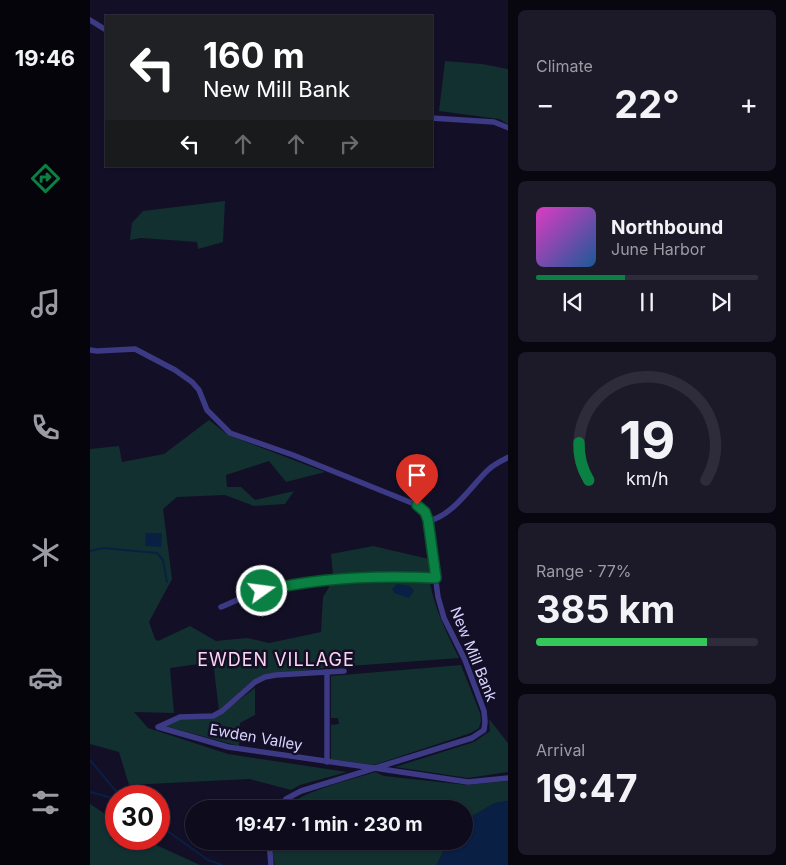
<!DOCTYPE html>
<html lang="en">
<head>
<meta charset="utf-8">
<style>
	:root { --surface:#0e0b1c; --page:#1c1929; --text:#f1f3f6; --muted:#9b9ba3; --line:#2e2b3b; --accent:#0b8043 }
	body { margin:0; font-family:Inter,sans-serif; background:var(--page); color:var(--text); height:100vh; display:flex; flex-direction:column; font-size:19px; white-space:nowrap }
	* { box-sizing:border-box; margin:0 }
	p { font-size:16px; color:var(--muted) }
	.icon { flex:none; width:28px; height:28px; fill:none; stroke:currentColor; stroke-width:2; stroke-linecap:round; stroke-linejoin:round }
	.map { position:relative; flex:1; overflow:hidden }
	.panel { display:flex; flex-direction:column; gap:10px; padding:10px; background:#08060f; width:278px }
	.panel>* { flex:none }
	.top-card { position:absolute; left:15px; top:15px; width:328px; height:152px; border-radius:0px; box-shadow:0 1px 4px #0004,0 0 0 1px var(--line); background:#202124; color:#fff; overflow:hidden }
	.speed { position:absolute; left:15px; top:785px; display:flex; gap:10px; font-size:25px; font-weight:700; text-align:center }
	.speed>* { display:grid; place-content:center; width:65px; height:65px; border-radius:50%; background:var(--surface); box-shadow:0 1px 4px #0004,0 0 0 1px var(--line); line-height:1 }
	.speed .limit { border:8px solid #d22; background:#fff; color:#111 }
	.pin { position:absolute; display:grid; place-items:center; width:42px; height:42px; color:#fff; margin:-51px -21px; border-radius:50% 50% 50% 0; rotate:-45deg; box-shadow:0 0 5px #0007 }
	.pin .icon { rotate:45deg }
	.me { position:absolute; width:55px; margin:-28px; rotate:76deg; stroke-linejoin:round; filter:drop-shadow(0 0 4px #0008) }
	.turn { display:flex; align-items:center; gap:18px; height:105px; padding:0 15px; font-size:22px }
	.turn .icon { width:65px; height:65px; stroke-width:2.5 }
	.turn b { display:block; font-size:35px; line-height:42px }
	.lanes { display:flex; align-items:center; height:48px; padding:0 15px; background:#0003; justify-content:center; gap:25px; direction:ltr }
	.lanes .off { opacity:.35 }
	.big { font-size:38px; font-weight:700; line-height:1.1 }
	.panel .card { flex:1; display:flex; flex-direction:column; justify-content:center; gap:8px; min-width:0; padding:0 18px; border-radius:8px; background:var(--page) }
	.panel .dial { align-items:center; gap:0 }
	.dial svg { height:130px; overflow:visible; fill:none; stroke:var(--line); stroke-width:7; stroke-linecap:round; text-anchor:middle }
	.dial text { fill:var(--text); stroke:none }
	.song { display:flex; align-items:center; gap:15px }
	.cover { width:60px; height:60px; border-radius:8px; background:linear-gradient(135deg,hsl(310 70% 55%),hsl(210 70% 35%)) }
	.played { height:5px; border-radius:2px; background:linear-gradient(90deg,var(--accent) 40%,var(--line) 40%) }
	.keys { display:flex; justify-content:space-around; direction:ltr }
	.heat { display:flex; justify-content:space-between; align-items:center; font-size:28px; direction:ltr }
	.charge { height:8px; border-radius:4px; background:linear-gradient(90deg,#34c759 77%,var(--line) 0) }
	.trip { position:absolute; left:95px; top:800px; width:288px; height:50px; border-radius:25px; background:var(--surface); box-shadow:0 1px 4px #0004,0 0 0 1px var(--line); font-weight:700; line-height:50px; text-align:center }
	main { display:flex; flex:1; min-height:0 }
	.tab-bar { display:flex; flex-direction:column; width:90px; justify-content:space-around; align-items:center; background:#06040b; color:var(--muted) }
	.tab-bar .icon { width:35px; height:35px }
	.tab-bar .current { color:var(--accent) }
	.tab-bar b { font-size:22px; color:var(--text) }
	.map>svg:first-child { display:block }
	.green { fill:#12302f }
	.water { fill:#0a1f44 }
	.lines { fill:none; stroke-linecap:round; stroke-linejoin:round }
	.stream { stroke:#0a1f44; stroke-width:2 }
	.minor { stroke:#3d3a85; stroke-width:5.5 }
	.route-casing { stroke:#07532c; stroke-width:12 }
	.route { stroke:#0b8043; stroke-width:9 }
	.labels { text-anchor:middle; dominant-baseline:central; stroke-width:5; stroke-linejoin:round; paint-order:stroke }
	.street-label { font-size:15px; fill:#d9d4ff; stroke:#130f26 }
	.quarter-label { font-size:18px; letter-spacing:1px; fill:#ffd6f0; stroke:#130f26 }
</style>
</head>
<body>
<main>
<nav class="tab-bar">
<b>19:46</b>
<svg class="icon current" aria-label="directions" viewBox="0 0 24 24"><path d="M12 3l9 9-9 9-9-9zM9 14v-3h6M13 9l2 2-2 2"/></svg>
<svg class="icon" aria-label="music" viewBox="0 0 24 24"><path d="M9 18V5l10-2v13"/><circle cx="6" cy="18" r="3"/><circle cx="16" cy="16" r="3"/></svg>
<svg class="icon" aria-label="phone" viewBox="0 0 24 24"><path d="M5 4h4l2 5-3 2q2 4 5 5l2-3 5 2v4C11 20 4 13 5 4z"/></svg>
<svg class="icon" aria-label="climate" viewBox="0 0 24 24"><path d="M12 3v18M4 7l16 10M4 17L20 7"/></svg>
<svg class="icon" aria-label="car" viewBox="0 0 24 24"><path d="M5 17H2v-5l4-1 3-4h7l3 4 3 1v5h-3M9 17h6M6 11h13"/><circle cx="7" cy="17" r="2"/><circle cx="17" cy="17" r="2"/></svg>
<svg class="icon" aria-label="filters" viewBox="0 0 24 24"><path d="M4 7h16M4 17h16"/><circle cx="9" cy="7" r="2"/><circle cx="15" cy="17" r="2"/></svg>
</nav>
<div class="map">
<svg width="419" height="865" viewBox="0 0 419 865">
	<rect width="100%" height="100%" fill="#130f26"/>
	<g class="green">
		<path d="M 355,61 L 392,64 L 418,69 L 418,124 L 409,119 L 349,111 Z"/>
		<path d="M 135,201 L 133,242 L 108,249 L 107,242 L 51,238 L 40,240 L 42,223 L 53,211 Z"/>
		<path d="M 119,420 L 138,435 L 235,472 L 196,482 L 179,461 L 136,475 L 137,487 L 151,487 L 165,500 L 204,491 L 195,504 L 164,506 L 135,495 L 87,497 L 73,509 L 82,579 L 59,622 L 65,639 L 68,641 L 100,626 L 126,641 L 157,638 L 179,643 L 231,632 L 233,597 L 242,582 L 302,580 L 340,583 C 345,610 357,633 369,658 L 246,667 L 178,674 L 161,682 L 129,710 L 123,662 L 80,668 L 84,713 L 44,712 L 58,728 L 138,754 L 257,772 L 210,785 L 201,790 L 159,779 L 39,785 L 29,752 L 0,744 L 0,449 L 29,446 L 32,462 L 74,454 Z"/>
		<path d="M 283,546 L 339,559 L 340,575 L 323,573 L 243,575 L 241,554 Z"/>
		<path d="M 371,665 L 390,713 L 391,721 L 389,728 L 381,733 L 284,765 L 241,759 L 241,725 L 249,724 L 248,718 L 241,718 L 241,676 Z"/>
		<path d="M 165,688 L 165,715 L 150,723 L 149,746 L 75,726 L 91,719 L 129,715 Z"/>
		<path d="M 399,719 L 418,743 L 418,772 L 378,778 L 305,767 L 384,742 L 400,731 Z"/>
		<path d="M 285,772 L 294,776 L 377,785 L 418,781 L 418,801 L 405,803 L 374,821 L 374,809 L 196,809 C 206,792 265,779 285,772 Z"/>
		<path d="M 0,804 L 26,821 L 26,839 L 53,839 L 110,865 L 0,865 Z"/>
		<path d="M 185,841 L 358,841 L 347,865 L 185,865 L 182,851 Z"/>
	</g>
	<g class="water">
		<path d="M 56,533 L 72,533 L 71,547 L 55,546 Z"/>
		<path d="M 307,584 L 320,586 L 324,591 L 319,598 L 304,593 L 302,589 Z"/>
		<path d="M 418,801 L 418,865 L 347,865 L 358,841 L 374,841 L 374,821 L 405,803 Z"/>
	</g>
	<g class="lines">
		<g class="stream">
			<path d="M 0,551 L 13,548 L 67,553 L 73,560 L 77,582"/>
			<path d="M 0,760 L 30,796"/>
			<path d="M 0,792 L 26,799"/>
			<path d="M 69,825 L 118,860 L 132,865"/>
		</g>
		<g class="minor">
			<path d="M 0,20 L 16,30"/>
			<path d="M 341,118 L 404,122 L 419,128"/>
			<path d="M 0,350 L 7,351 L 45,349 L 85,370 L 102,382 L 109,390 L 117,410 L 140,433 L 203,455 L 327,505 L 335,513 L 338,521 L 348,597 L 354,618 L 375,660 L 394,711 L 395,722 L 394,730 L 382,738 L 211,791 L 196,799 L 187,809"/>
			<path d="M 338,521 C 363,516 381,486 398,470 C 404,464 411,461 419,457"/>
			<path d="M 131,607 C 141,603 152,597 163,594 C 219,575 287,575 346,578"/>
			<path d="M 254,671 L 186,675 L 175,677 L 165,682 L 132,711 L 123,716 L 90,717 L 68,727 L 138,747 L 291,769 L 378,782 L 419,778"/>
			<path d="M 237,762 L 237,672"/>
			<path d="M 179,841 L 181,865"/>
		</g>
	</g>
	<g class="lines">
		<g class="route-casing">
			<path id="route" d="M 172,591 C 229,577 287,575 346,578 L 338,520 L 335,512 L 327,505"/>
		</g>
		<use href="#route" class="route"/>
	</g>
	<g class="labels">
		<g class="street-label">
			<text transform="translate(384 654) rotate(68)">New Mill Bank</text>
			<text transform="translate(166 737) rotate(10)">Ewden Valley</text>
		</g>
		<g class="quarter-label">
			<text x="186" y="659">EWDEN VILLAGE</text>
		</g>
	</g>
</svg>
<div class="speed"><div class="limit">30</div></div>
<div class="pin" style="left:327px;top:505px;background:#d93025"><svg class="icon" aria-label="arrive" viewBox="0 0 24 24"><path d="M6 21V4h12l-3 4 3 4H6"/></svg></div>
<svg class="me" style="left:172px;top:591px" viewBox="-20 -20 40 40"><circle r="17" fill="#0b8043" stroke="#fff" stroke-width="3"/><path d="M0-11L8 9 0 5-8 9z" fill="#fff"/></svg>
<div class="trip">19:47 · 1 min · 230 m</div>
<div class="top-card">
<div class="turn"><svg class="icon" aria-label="left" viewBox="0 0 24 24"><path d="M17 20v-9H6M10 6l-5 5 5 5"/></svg><div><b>160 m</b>New Mill Bank</div></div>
<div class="lanes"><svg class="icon" aria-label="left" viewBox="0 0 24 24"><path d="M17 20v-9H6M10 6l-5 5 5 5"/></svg><svg class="icon off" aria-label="ahead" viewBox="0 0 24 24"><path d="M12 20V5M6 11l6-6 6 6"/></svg><svg class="icon off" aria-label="ahead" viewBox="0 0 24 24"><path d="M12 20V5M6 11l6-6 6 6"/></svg><svg class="icon off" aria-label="right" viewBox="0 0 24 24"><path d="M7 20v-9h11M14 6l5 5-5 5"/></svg></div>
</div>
</div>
<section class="panel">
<div class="card"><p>Climate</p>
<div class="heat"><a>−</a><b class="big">22°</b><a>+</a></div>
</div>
<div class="card">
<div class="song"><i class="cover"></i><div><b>Northbound</b><p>June Harbor</p></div></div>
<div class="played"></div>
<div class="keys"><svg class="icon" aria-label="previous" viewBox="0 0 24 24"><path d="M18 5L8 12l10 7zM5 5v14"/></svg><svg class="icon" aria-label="pause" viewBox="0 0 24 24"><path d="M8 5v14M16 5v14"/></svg><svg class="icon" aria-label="next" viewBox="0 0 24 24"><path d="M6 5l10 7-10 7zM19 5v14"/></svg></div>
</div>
<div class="card dial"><svg viewBox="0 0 100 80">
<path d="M14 69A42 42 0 1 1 86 69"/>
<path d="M14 69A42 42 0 0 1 8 46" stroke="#0b8043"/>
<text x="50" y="56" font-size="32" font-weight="700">19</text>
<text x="50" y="72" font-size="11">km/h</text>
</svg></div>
<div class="card"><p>Range · 77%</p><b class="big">385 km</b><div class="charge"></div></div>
<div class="card"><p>Arrival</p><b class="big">19:47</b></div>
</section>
</main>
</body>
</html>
